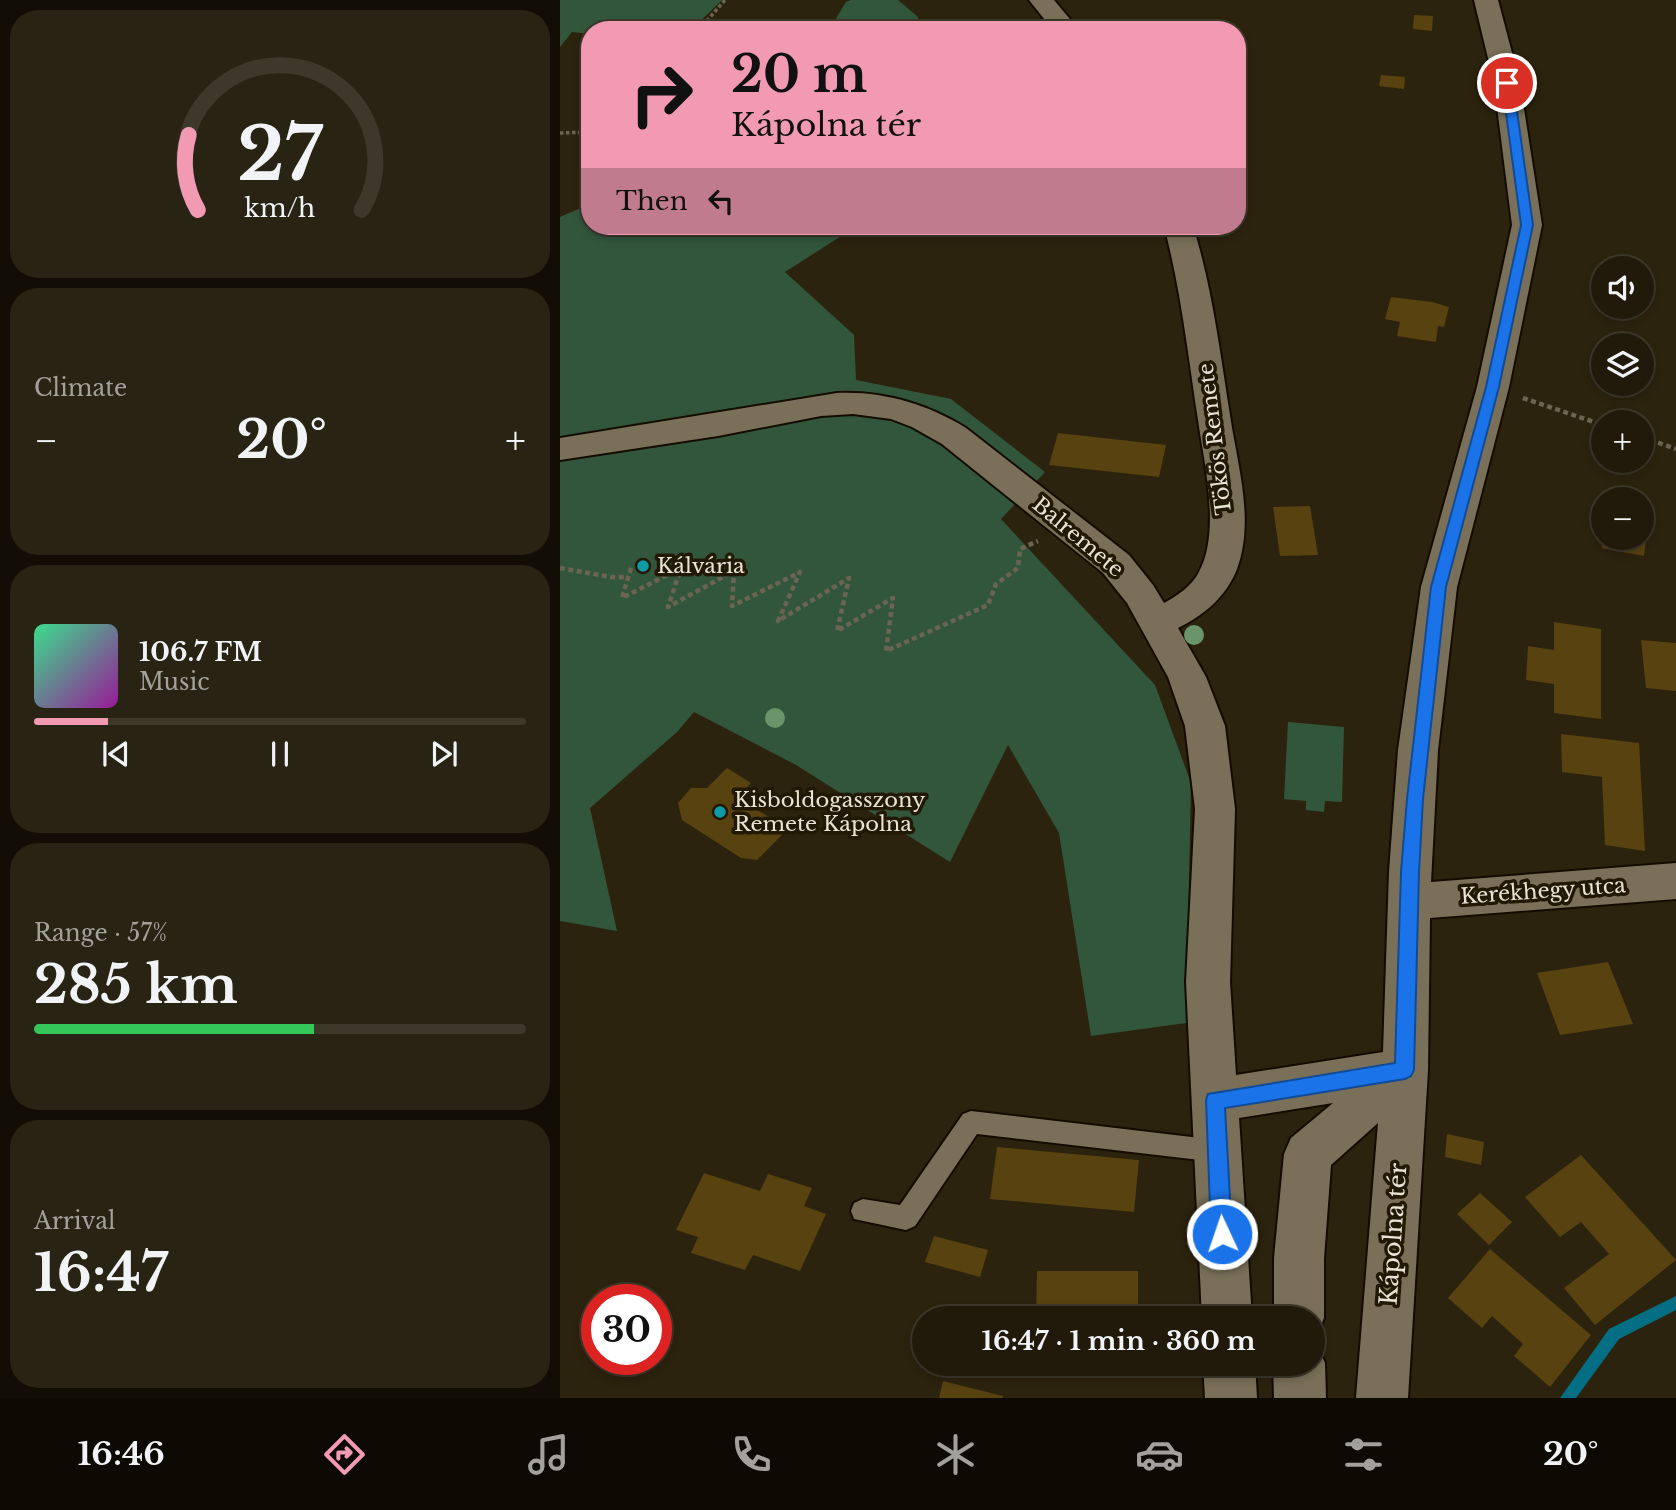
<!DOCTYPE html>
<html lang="en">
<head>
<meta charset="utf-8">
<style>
	:root { --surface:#211a0a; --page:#292313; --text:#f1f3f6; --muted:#a2a19c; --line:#3e382b; --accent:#f19ab2 }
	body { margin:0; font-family:"Libre Baskerville",serif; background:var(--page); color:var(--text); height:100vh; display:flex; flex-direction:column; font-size:26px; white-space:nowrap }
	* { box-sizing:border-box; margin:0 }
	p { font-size:23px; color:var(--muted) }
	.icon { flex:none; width:38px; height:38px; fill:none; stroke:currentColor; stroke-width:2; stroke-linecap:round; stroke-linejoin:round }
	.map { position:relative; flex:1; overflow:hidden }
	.drawer { display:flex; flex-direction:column; gap:10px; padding:10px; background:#120e06; width:560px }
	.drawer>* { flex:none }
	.top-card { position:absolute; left:21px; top:21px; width:665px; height:214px; border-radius:28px; box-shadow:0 4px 10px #0003,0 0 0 2px var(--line); background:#f19ab2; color:#111; overflow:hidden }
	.buttons { position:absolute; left:1031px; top:256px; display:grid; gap:14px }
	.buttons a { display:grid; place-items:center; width:63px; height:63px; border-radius:50%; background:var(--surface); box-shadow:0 4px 10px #0003,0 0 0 2px var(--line); font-size:35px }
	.speed { position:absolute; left:21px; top:1284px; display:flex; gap:14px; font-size:35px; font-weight:700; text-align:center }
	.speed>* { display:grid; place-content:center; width:91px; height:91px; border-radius:50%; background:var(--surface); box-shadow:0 4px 10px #0003,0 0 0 2px var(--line); line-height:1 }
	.speed .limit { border:10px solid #d22; background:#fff; color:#111 }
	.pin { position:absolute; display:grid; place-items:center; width:60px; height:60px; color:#fff; margin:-30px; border:4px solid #fff; border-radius:50%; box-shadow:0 2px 7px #0007 }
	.me { position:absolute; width:77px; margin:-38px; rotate:357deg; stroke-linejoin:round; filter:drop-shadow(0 0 5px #0008) }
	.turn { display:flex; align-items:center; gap:24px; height:147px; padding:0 35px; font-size:32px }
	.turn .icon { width:91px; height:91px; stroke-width:2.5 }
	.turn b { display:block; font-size:49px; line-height:60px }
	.then { display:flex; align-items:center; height:66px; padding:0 35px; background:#0003; gap:14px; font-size:26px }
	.big { font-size:52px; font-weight:700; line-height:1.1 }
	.drawer .widget { flex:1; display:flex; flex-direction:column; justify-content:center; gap:10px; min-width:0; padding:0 24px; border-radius:28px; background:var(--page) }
	.drawer .dial { align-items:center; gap:0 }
	.dial svg { height:182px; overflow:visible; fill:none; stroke:var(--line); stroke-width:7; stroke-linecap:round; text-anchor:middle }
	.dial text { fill:var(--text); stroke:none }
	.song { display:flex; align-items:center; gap:21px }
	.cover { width:84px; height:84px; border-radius:10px; background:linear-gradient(135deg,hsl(150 70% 55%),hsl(300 70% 35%)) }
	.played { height:7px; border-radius:4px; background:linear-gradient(90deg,var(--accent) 15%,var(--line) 15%) }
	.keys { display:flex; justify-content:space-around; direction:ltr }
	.heat { display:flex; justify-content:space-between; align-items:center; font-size:38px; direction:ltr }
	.charge { height:10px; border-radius:5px; background:linear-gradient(90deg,#34c759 57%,var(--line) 0) }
	.trip { position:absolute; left:352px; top:1306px; width:413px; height:70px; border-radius:35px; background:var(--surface); box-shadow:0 4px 10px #0003,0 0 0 2px var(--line); font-weight:700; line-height:70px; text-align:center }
	.menu { display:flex; height:112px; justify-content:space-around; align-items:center; background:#0d0a04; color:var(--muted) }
	.menu .icon { width:49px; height:49px }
	.menu .on { color:var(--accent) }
	.menu b { font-size:32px; color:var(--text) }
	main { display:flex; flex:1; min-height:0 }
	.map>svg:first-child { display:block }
	.green { fill:#32563c }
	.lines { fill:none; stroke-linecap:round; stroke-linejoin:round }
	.stream { fill:#046f84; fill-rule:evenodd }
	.building { fill:#574210 }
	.service-casing { stroke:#140c00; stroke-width:4 }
	.minor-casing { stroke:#140c00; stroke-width:4 }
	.path-far1 { stroke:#6c6452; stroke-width:3.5; stroke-dasharray:3.5 2.5; stroke-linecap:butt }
	.path { stroke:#6c6452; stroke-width:4.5; stroke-dasharray:5 3.5; stroke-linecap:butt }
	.service { fill:#7a7059; fill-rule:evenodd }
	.minor { fill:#7a7059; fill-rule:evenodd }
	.tree { fill:#6a956a }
	.route { fill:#1a73e8; stroke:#114b97; stroke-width:2 }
	.culture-dot { fill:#0f9aa8; stroke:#221905; stroke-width:2.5 }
	.labels { text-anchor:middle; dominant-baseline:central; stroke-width:7; stroke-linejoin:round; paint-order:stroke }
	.street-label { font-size:21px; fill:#e9e3d6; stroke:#221905 }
	.poi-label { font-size:21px; fill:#e9e3d6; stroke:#221905; text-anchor:start }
	.near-street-label { font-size:24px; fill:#e9e3d6; stroke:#221905 }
</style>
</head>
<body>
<main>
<section class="drawer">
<div class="widget dial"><svg viewBox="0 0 100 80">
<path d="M14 69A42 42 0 1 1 86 69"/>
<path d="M14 69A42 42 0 0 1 10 36" stroke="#f19ab2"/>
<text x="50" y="56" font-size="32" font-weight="700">27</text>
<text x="50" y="72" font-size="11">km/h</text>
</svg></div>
<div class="widget"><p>Climate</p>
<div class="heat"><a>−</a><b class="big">20°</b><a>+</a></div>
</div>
<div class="widget">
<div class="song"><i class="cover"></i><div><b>106.7 FM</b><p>Music</p></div></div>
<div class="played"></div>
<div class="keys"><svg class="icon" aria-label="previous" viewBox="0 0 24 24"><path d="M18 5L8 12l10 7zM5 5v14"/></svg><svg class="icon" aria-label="pause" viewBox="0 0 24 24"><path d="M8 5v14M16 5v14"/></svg><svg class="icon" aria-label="next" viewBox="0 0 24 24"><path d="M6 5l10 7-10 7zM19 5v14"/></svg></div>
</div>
<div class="widget"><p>Range · 57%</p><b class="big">285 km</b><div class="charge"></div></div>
<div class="widget"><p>Arrival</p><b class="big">16:47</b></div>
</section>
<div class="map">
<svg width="1116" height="1398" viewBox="0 0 1116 1398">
	<rect width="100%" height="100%" fill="#2c230e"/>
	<g class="green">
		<path d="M 0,0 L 162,0 L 131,30 L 30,30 L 30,34 L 12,32 L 0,47 Z"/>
		<path d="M 291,0 L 338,0 L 358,17 L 359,30 L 269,30 L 286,2 Z"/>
		<path d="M 30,204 L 30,226 L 297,226 L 225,272 L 294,335 L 296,380 L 391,399 L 485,472 L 441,519 L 595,685 L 631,783 L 626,1023 L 531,1036 L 499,833 L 448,745 L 390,862 L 236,765 L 134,712 L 117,732 L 30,808 L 57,931 L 0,921 L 0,217 Z"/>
		<path d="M 728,722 L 784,727 L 782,802 L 765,801 L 764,812 L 746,810 L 746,801 L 724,799 Z"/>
	</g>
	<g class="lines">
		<path class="stream" d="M 1116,1296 L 1116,1310 L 1059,1339 L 1016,1398 L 1000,1398 L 1049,1329 Z"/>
	</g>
	<g class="building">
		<path d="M 854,15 L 873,16 L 872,31 L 853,29 Z"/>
		<path d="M 821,75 L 845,77 L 844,89 L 819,86 Z"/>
		<path d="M 831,297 L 872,302 L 889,307 L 884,327 L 878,326 L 876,342 L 837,336 L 840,322 L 825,319 Z"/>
		<path d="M 498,433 L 606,445 L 599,477 L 489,465 Z"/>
		<path d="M 750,506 L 758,555 L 720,556 L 713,507 Z"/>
		<path d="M 1082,506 L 1090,508 L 1084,556 L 1042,548 L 1043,537 L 1082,537 Z"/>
		<path d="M 1037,519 L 1043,520 L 1043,538 L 1034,536 Z"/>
		<path d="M 994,622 L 1041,629 L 1041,719 L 994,713 L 994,684 L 966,680 L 968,646 L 994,650 Z"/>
		<path d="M 1081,640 L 1116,643 L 1116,691 L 1086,688 Z"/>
		<path d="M 1001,734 L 1079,743 L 1085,851 L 1045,845 L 1042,777 L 1002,772 Z"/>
		<path d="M 167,768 L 191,783 L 177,798 L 216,821 L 222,835 L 197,860 L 181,858 L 122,820 L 118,803 L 131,788 L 147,788 Z"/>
		<path d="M 1048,962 L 1073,1024 L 1000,1035 L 977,973 Z"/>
		<path d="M 887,1134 L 924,1142 L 921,1165 L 885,1157 Z"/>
		<path d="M 437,1147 L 579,1160 L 574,1212 L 430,1199 Z"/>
		<path d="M 1021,1155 L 1116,1260 L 1035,1325 L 1004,1288 L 1049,1254 L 1021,1222 L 1000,1237 L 965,1197 Z"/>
		<path d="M 144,1173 L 200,1191 L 208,1174 L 252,1188 L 244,1206 L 266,1214 L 240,1271 L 193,1255 L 185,1270 L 131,1253 L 138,1237 L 116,1230 Z"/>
		<path d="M 920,1193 L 952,1222 L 929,1245 L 897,1214 Z"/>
		<path d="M 374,1236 L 428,1250 L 420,1277 L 365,1262 Z"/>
		<path d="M 930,1249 L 1031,1335 L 990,1387 L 954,1356 L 963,1344 L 932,1316 L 922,1328 L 888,1298 Z"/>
		<path d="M 477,1271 L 578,1271 L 578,1318 L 476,1318 Z"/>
		<path d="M 383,1381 L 443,1396 L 443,1398 L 379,1398 Z"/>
	</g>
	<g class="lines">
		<g class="service-casing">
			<path id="service" d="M 411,1111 L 657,1140 L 665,1143 L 669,1151 L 665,1159 L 657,1162 L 417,1134 L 355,1226 L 346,1230 L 294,1219 L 291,1211 L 294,1203 L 303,1199 L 340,1205 L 403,1114 Z"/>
		</g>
		<g class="minor-casing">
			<g id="minor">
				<path d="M 469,0 L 494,0 L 519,30 L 493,30 Z"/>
				<path d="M 914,0 L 938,0 L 960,83 L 982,225 L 949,387 L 897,587 L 878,750 L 871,882 L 1116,863 L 1116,899 L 870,918 L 868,1070 L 848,1398 L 796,1398 L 818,1123 L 771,1165 L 764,1258 L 764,1318 L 757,1336 L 752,1338 L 752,1318 L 714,1318 L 714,1258 L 724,1154 L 731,1138 L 773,1103 L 679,1118 L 692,1318 L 642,1318 L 626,982 L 635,809 L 625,726 L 608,677 L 567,603 L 543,573 L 382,444 L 352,427 L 331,419 L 293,414 L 261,416 L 158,436 L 0,460 L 0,438 L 277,393 C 323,391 367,404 406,428 L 569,555 L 593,585 L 604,603 C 617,596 632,586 639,572 C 661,531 644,463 638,420 C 628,355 621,290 604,226 L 633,226 C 652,287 660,352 670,415 C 677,464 695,520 677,569 C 666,597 644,615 618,628 L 646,677 L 665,726 L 675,809 L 670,982 L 676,1075 L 823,1052 L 829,872 L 838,750 L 861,587 L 917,387 L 952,225 L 934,83 Z"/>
				<path d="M 752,1343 L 757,1345 L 765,1363 L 766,1398 L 714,1398 L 713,1363 L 752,1363 Z"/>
				<path d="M 643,1363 L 695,1363 L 697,1398 L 645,1398 Z"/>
			</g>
		</g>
		<g class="path-far1">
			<path d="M 139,30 L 165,0"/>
			<path d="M 0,133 L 30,132"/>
		</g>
		<g class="path">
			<path d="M 963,398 L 1043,425"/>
			<path d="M 1082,437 L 1116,449"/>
			<path d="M 0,568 L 51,577 L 68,577"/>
			<path d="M 71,568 L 62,598 L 121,568 L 108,607 L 174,571 L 172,606 L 240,572 L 218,621 L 289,578 L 277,631 L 333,598 L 326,651 L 428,605 L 436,584 L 458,568 L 460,549 L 478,541"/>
		</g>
		<use href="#service" class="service"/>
		<use href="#minor" class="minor"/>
	</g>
	<g class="tree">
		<circle cx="634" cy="635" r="10"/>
		<circle cx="215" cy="718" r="10"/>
	</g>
	<path class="route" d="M 947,80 L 953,83 L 973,225 L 939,387 L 886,587 L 863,799 L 859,872 L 854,1070 L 851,1076 L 845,1079 L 665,1108 L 672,1234 L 669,1242 L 662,1244 L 654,1242 L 651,1234 L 646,1100 L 648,1094 L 835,1063 L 841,872 L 847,799 L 871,587 L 926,387 L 961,225 L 942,83 Z"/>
	<g class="culture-dot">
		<circle cx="83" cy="566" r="7"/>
		<circle cx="160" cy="812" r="7"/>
	</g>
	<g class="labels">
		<g class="street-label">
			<text transform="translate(655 439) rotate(-97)">Tökös Remete</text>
			<text transform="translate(518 537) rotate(40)">Balremete</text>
			<text transform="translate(983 891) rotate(-4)">Kerékhegy utca</text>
		</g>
		<g class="poi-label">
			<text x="97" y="566">Kálvária</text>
			<text x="174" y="800">Kisboldogasszony<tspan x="174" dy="24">Remete Kápolna</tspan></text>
		</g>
		<g class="near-street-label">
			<text transform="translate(833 1234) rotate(-86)">Kápolna tér</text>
		</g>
	</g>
</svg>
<div class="buttons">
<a><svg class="icon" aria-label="sound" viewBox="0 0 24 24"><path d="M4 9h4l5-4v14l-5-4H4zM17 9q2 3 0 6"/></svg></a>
<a><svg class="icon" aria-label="layers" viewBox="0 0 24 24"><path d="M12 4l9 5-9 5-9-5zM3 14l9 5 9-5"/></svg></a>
<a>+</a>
<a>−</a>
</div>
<div class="speed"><div class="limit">30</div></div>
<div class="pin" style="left:947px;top:83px;background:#d93025"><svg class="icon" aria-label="arrive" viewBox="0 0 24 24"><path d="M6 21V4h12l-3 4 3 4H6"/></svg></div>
<svg class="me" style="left:662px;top:1234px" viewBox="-20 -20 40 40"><circle r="17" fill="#1a73e8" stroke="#fff" stroke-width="3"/><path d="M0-11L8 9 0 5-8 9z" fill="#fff"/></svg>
<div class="trip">16:47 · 1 min · 360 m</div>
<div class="top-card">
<div class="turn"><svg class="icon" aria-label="right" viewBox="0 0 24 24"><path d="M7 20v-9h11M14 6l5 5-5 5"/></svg><div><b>20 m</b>Kápolna tér</div></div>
<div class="then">Then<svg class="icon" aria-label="left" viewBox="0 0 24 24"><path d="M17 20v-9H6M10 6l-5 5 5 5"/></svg></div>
</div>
</div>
</main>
<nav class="menu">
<b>16:46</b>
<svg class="icon on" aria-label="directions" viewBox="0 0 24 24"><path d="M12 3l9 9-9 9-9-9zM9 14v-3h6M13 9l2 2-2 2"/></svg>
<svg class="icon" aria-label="music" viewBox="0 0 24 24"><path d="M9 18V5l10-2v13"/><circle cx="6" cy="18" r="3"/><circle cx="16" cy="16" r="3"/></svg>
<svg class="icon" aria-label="phone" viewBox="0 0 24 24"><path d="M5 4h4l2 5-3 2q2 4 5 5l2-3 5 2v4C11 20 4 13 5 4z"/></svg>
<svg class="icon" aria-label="climate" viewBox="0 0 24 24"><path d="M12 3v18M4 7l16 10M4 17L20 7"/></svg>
<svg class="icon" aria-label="car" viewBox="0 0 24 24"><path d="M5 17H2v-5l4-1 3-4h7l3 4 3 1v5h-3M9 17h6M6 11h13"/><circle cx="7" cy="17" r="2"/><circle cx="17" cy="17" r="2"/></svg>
<svg class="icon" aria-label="filters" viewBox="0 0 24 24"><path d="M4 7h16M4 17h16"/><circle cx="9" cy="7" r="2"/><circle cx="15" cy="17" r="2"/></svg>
<b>20°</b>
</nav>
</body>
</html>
